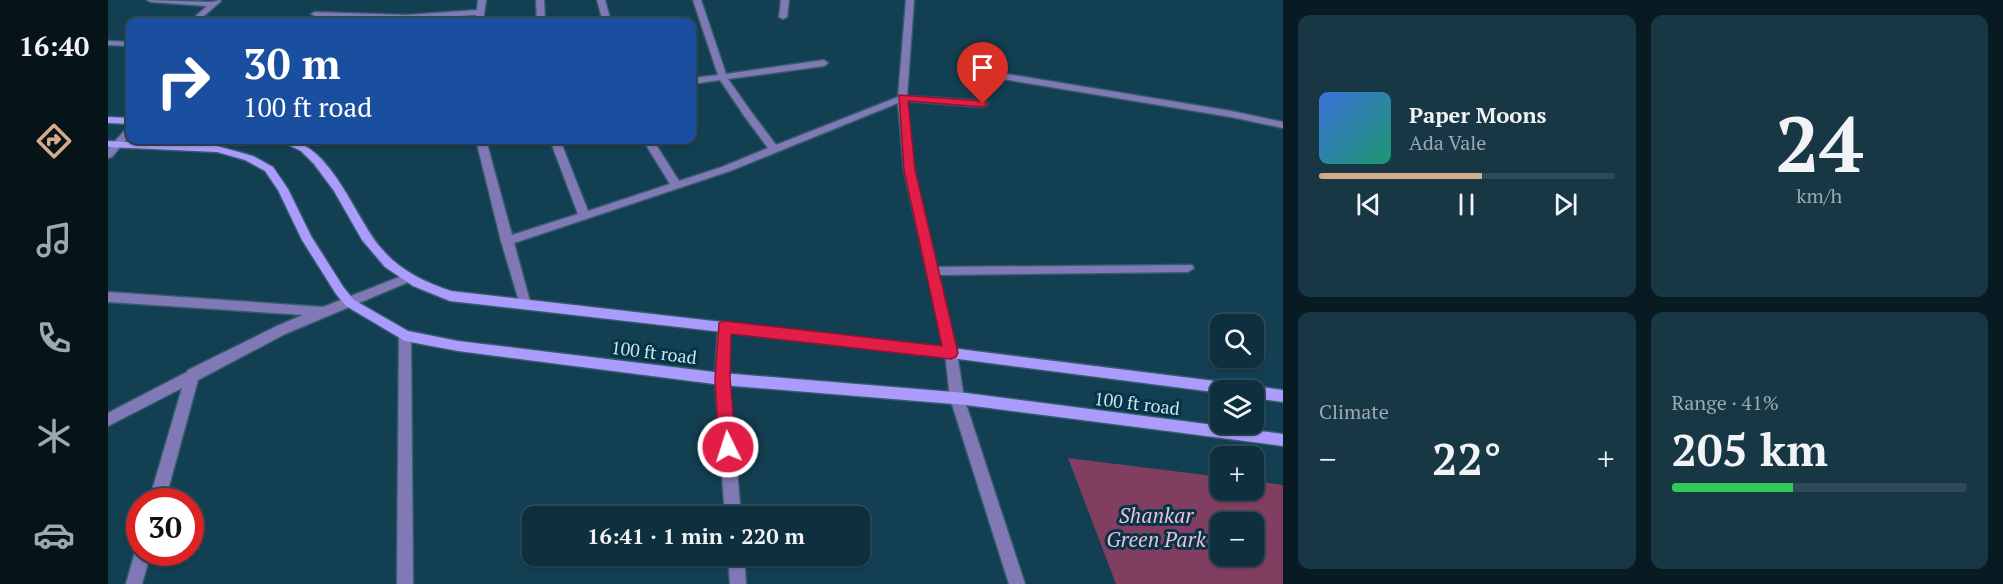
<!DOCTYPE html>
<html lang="en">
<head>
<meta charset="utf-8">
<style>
	:root { --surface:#0e2f3d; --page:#173744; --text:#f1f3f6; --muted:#9ba9b0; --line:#2e4a57; --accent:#d6ab8b }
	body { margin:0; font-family:"PT Serif",serif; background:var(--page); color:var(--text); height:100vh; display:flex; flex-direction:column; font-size:22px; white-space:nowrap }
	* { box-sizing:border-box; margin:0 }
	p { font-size:20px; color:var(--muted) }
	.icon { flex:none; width:33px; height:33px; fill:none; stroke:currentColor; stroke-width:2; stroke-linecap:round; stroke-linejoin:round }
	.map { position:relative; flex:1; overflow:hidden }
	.panel { display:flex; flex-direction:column; gap:15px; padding:15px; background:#081a22; width:720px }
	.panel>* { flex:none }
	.hud { position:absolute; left:18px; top:18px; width:570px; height:126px; border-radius:12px; box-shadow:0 2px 4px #0004,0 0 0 2px var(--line); background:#1a4fa0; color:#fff; overflow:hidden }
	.controls { position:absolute; left:1102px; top:314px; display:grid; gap:12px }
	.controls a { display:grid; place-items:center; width:54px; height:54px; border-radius:12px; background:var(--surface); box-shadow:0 2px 4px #0004,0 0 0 2px var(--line); font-size:30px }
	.speed { position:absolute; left:18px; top:488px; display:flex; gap:12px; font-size:30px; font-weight:700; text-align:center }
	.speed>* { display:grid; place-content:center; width:78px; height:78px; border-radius:50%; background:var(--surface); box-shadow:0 2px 4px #0004,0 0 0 2px var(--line); line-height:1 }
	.speed .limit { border:9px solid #d22; background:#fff; color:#111 }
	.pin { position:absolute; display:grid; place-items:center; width:51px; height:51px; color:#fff; margin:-62px -26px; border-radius:50% 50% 50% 0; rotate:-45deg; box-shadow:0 0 6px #0007 }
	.pin .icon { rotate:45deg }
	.me { position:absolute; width:66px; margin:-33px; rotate:356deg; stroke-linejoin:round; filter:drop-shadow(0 0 4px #0008) }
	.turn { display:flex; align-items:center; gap:21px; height:126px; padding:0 18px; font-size:27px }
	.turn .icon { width:78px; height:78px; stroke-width:2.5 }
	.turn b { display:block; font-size:42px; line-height:51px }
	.big { font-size:45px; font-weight:800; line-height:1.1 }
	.panel .tile { flex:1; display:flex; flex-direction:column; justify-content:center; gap:9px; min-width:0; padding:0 21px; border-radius:12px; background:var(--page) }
	.panel .dial { align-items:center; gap:0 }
	.dial b { font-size:78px; line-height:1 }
	.song { display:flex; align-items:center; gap:18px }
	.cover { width:72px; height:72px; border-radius:9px; background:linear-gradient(135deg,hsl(220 70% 55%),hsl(160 70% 35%)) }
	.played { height:6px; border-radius:3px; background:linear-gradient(90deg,var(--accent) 55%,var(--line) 55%) }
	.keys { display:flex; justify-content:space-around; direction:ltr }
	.heat { display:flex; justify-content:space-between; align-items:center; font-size:33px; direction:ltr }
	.charge { height:9px; border-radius:4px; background:linear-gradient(90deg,#34c759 41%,var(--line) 0) }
	.panel .tiles { flex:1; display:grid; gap:15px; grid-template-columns:repeat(2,1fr) }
	.trip { position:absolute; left:414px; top:506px; width:348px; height:60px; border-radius:12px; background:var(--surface); box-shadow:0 2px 4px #0004,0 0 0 2px var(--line); font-weight:800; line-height:60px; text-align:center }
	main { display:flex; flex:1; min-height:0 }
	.tabs { display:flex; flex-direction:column; width:108px; justify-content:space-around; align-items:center; background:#061318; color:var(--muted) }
	.tabs .icon { width:42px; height:42px }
	.tabs .current { color:var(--accent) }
	.tabs b { font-size:27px; color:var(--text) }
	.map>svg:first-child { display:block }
	.green { fill:#823e61; fill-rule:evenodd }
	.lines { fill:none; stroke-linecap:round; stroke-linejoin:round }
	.street-casing { stroke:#335c6d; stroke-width:3 }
	.secondary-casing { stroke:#335c6d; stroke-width:3 }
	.street { fill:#8179b6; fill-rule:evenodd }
	.secondary { fill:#aa9bfc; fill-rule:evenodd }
	.route { fill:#e11d48; stroke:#92132f; stroke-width:1.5 }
	.labels { text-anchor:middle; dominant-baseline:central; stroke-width:6; stroke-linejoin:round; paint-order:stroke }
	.street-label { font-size:18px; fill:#cce2ee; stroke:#053446 }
	.near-park-label { font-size:21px; font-style:italic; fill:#f2bcd5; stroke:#053446 }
</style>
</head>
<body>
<main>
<nav class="tabs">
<b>16:40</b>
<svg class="icon current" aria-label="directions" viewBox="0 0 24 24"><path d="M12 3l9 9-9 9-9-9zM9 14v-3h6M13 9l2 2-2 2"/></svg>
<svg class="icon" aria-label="music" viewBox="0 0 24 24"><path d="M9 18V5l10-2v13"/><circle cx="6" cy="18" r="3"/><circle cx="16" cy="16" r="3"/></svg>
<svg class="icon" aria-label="phone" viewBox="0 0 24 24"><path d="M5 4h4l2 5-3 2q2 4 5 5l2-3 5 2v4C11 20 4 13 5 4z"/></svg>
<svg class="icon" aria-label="climate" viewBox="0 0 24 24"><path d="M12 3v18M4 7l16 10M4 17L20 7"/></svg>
<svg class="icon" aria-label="car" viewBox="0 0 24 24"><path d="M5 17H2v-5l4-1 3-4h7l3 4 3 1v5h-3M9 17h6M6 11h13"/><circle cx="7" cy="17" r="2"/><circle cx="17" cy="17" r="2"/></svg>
</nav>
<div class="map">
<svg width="1175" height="584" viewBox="0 0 1175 584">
	<rect width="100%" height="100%" fill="#123f51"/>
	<path class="green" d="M 960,458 L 1113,477 L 1113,489 L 1146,489 L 1146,481 L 1175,485 L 1175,584 L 1008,584 ZM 1113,522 L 1146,522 L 1146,555 L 1113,555 Z"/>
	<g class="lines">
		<g class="street-casing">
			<g id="street">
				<path d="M 39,0 L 104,2 L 112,0 L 113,1 L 89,22 L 81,22 L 99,6 L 43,2 Z"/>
				<path d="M 370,0 L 378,0 L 375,22 L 367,22 L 368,15 L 299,19 L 207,16 L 203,14 L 207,12 L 299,15 L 369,10 Z"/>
				<path d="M 428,0 L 436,0 L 437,22 L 429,22 Z"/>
				<path d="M 489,0 L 497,0 L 503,22 L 495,22 Z"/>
				<path d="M 585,0 L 593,0 L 618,74 L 716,60 L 720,63 L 716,66 L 620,79 L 644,113 L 668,145 L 790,97 L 798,0 L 806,0 L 799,96 L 875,101 L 880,104 L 875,107 L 799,101 L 806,170 L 829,267 L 1084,265 L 1086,268 L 1080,272 L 831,275 L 849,353 L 856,398 L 917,584 L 901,584 L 842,398 L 837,353 L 796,170 L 790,103 L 622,171 L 406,243 L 423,305 L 421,308 L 413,308 L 393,241 L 368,140 L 378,140 L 404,235 L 470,214 L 442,140 L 452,140 L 480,211 L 562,184 L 535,140 L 545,140 L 571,181 L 614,167 L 660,148 L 637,117 L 612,80 L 584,84 L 584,78 L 610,75 Z"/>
				<path d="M 673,0 L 681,0 L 679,17 L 675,19 L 671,17 Z"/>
				<path d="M 0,41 L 22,42 L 22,46 L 0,45 Z"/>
				<path d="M 886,72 L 1123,111 L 1175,122 L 1175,128 L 1123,117 L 883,77 L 882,75 Z"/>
				<path d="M 22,127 L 22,135 L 4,157 L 0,158 L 0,149 L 19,128 Z"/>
				<path d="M 299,274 L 305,278 L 303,281 L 177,334 L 90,380 L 57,501 L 41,501 L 74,388 L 0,426 L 0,413 L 79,372 L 80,370 L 169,326 L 195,315 L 0,302 L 0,292 L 215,307 Z"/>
				<path d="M 616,322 L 620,323 L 622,327 L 621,379 L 633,516 L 617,516 L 607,379 L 610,327 L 612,323 Z"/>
				<path d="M 297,331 L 301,332 L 303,336 L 305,584 L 289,584 L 291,336 L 293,332 Z"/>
				<path d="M 32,545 L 32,552 L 43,552 L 34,584 L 18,584 L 27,552 Z"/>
				<path d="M 620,555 L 636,555 L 638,584 L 622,584 Z"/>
			</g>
		</g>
		<g class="secondary-casing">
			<g id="secondary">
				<path d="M 0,117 L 22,118 L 22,124 L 0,123 Z"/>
				<path d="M 170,140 C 220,134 246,217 273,248 C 291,270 316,282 343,291 L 843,348 L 1131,384 L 1136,386 L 1138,390 L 1113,390 L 1113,393 L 843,358 L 342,301 L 305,286 L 277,267 L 254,240 L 226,191 L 206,164 L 193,151 Z"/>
				<path d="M 0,141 L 109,146 L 145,156 L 165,167 L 180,189 L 203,236 L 236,288 L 246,300 L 300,331 L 350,341 L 614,373 L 858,393 L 1175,434 L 1175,446 L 858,405 L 614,385 L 350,351 L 297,341 L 238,306 L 228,294 L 194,240 L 170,190 L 157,171 L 137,160 L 109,152 L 0,147 Z"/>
				<path d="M 1146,386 L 1175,390 L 1175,402 L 1146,398 L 1146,390 L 1140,390 Z"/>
			</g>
		</g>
		<use href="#street" class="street"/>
		<use href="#secondary" class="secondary"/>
	</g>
	<path class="route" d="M 791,95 L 875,101 L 880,104 L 875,107 L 800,101 L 807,170 L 850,353 L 848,357 L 843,359 L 623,334 L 622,379 L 628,447 L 625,453 L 620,455 L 614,453 L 611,447 L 607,379 L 611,323 L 616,321 L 834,346 L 796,170 Z"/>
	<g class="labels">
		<g class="street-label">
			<text transform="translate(546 352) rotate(7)">100 ft road</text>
			<text transform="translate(1029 403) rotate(7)">100 ft road</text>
		</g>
		<g class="near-park-label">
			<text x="1048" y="515">Shankar<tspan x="1048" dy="24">Green Park</tspan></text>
		</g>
	</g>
</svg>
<div class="controls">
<a><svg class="icon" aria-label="search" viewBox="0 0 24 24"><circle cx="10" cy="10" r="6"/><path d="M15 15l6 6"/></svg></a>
<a><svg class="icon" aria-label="layers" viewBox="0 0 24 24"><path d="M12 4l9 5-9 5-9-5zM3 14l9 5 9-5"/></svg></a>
<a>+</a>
<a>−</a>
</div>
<div class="speed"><div class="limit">30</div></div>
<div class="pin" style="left:875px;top:104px;background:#d93025"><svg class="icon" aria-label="arrive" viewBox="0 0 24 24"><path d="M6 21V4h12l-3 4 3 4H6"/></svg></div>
<svg class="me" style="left:620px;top:447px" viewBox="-20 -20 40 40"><circle r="17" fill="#e11d48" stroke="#fff" stroke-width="3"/><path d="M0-11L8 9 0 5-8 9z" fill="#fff"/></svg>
<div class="trip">16:41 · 1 min · 220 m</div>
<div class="hud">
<div class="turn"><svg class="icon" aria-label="right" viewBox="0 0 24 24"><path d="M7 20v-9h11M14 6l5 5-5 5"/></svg><div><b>30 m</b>100 ft road</div></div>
</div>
</div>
<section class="panel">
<div class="tiles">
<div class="tile">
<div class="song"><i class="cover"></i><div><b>Paper Moons</b><p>Ada Vale</p></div></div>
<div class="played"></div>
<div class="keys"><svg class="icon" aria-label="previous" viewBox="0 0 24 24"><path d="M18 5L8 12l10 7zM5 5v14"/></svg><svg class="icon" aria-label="pause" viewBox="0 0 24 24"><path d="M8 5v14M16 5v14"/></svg><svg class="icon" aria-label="next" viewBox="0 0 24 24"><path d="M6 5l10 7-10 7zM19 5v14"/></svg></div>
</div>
<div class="tile dial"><b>24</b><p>km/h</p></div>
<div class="tile"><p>Climate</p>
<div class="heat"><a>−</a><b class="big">22°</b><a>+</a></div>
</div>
<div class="tile"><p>Range · 41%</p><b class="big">205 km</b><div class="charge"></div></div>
</div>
</section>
</main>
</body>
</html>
